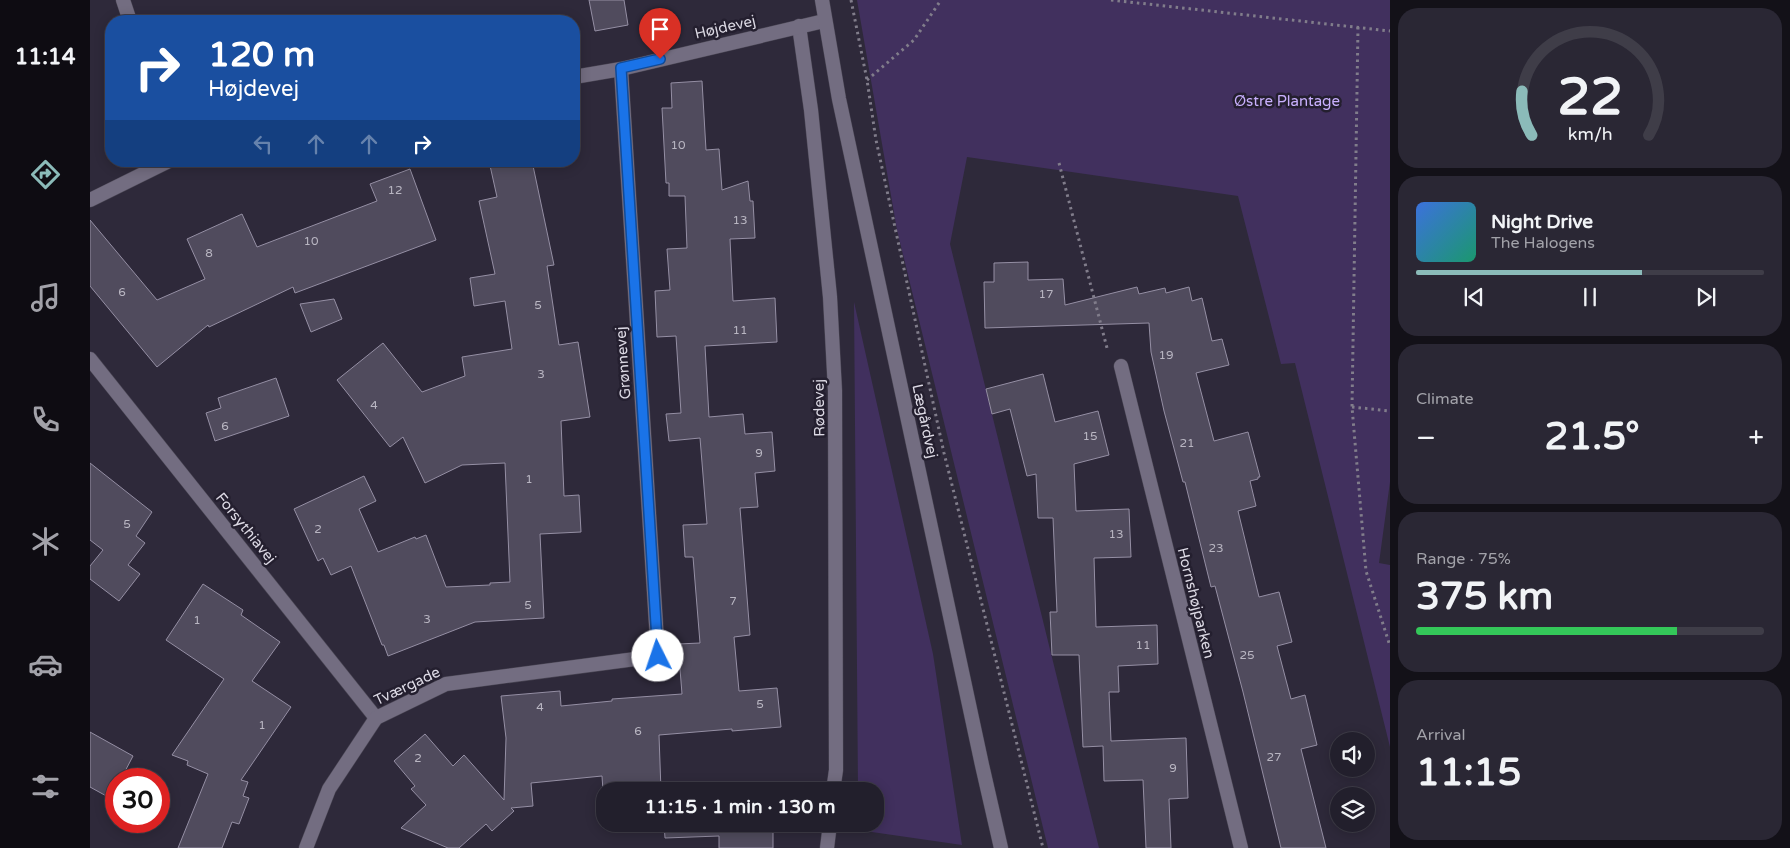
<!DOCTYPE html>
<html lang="en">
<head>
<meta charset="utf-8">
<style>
	:root { --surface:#221f2c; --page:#2a2734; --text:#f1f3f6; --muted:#a2a2a9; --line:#3f3d48; --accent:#8bbbb9 }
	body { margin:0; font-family:"Varela Round",sans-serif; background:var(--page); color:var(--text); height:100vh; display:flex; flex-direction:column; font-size:19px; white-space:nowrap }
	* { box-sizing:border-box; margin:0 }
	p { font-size:16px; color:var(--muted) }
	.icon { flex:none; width:28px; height:28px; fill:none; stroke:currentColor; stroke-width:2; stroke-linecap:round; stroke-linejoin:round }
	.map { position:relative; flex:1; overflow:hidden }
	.panel { display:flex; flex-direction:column; gap:8px; padding:8px; background:#131118; width:400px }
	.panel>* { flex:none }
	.top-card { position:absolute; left:15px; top:15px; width:475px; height:152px; border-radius:20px; box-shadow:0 2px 12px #0003,0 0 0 1px var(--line); background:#1a4fa0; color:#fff; overflow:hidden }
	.fabs { position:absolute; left:1240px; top:732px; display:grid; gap:10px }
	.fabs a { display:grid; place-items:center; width:45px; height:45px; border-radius:50%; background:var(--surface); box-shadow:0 2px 12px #0003,0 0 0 1px var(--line); font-size:25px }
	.speed { position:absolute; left:15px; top:768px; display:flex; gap:10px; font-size:25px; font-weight:700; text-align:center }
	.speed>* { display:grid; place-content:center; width:65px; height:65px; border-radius:50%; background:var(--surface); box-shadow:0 2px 12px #0003,0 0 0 1px var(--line); line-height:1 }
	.speed .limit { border:8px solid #d22; background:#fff; color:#111 }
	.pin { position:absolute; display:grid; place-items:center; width:42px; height:42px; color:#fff; margin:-51px -21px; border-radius:50% 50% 50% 0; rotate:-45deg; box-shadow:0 0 5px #0007 }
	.pin .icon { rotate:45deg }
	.me { position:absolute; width:55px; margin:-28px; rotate:356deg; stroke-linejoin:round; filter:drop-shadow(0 0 4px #0008) }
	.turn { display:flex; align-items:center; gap:18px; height:105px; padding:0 20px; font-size:22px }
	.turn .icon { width:65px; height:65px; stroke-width:2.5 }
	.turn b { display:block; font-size:35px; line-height:42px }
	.lanes { display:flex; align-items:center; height:48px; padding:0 20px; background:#0003; justify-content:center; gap:25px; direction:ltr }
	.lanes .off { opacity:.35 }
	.big { font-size:38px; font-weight:800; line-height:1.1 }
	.panel .card { flex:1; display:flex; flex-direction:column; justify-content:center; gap:8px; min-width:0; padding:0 18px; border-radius:20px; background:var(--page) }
	.panel .dial { align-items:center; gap:0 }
	.dial svg { height:130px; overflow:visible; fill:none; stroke:var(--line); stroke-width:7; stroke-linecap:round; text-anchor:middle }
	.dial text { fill:var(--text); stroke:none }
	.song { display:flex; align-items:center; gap:15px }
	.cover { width:60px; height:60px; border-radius:8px; background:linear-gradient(135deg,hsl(220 70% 55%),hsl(160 70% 35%)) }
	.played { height:5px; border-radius:2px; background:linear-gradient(90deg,var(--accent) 65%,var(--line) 65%) }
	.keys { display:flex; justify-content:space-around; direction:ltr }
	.heat { display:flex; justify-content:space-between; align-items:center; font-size:28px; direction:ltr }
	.charge { height:8px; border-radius:4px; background:linear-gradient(90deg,#34c759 75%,var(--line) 0) }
	.trip { position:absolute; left:506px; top:782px; width:288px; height:50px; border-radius:20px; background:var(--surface); box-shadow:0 2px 12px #0003,0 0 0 1px var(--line); font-weight:800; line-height:50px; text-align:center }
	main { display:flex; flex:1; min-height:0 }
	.dock { display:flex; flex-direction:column; width:90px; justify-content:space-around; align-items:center; background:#0e0c12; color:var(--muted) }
	.dock .icon { width:35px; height:35px }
	.dock .selected { color:var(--accent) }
	.dock b { font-size:22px; color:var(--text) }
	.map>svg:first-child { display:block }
	.green { fill:#41305e }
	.building { fill:#504b5d; stroke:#958fa4 }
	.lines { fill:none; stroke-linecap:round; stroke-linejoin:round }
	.minor-casing { stroke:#494553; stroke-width:15 }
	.tertiary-casing { stroke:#494553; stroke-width:15 }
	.path { stroke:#817d8b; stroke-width:3; stroke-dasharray:2.5 4; stroke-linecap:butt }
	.minor { stroke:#736d81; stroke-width:14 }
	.tertiary { stroke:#736d81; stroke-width:14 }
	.route-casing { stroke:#114b97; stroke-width:12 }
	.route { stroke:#1a73e8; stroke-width:9 }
	.labels { text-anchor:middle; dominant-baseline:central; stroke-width:5; stroke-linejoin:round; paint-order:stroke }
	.number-label { font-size:12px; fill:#b9b6c2 }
	.street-label { font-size:15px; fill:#dcd9e4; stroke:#241f2f }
	.park-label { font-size:15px; fill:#c9b0fe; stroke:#241f2f }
</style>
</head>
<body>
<main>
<nav class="dock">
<b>11:14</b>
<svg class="icon selected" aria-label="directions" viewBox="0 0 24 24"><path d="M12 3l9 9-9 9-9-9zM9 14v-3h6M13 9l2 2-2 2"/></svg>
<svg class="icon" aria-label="music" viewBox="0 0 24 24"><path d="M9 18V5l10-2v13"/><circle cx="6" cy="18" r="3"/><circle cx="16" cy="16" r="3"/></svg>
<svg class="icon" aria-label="phone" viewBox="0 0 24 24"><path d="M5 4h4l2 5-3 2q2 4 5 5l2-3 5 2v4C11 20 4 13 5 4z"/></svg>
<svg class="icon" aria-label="climate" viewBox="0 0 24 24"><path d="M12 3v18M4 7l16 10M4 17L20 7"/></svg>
<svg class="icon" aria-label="car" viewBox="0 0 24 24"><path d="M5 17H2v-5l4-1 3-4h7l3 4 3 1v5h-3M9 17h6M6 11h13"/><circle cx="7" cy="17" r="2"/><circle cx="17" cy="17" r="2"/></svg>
<svg class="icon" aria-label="filters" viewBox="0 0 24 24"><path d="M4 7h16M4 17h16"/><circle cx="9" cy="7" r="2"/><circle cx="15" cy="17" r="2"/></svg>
</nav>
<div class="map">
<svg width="1300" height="848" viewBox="0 0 1300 848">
	<rect width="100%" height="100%" fill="#2e293a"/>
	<g class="green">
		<path d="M 767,0 L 1300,0 L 1300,482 L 1289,563 L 1300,565 L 1300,747 L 1205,363 L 1191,364 L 1148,196 L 877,157 L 860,244 L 1009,848 L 958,848 L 807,230 Z"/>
		<path d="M 764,302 L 843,654 L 872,845 L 768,830 L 768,824 L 785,824 L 785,791 L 768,791 Z"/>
	</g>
	<g class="building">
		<path d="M 499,0 L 534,0 L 538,25 L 505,31 Z"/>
		<path d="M 612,81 L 616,150 L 629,149 L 632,190 L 658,181 L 660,201 L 663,201 L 665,238 L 640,239 L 643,301 L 685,298 L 687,342 L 615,346 L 619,417 L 653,414 L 655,434 L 682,432 L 685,471 L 665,473 L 668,507 L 650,508 L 660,635 L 644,637 L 649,691 L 687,688 L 691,727 L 642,731 L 642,729 L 569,735 L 571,791 L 513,791 L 512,776 L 441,783 L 443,806 L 421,808 L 424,811 L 402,831 L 396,824 L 369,848 L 358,848 L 311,828 L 336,805 L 321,789 L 325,786 L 304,761 L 335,734 L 363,766 L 374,755 L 414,800 L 416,738 L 411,696 L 470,691 L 471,706 L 522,701 L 522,699 L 592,694 L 588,644 L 610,643 L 603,557 L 595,557 L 593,525 L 617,524 L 610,438 L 579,441 L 576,414 L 591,413 L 586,336 L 567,337 L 565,291 L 580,290 L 577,249 L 597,248 L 595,196 L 579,196 L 579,183 L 576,183 L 572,108 L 582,108 L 581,83 Z"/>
		<path d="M 399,161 L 442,161 L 464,265 L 457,266 L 469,345 L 488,342 L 500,417 L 471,421 L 474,496 L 489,495 L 491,532 L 450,534 L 454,618 L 385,622 L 298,656 L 294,645 L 292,645 L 261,566 L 241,575 L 233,558 L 228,561 L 204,509 L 274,476 L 286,501 L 269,509 L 288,552 L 325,537 L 326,539 L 336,535 L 356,587 L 400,585 L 400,583 L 420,582 L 415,463 L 372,465 L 335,483 L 313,437 L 300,447 L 247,380 L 293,343 L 332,392 L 375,376 L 372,357 L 422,349 L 415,301 L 384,306 L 380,278 L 405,274 L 389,201 L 407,197 Z"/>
		<path d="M 320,169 L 346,240 L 205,293 L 203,287 L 119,327 L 118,325 L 67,367 L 0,286 L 0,220 L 67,300 L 115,279 L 97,239 L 152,214 L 167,247 L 287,201 L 280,184 Z"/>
		<path d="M 938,262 L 938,280 L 973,279 L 975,305 L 1047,287 L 1049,294 L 1075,288 L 1076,293 L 1099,287 L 1102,301 L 1112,298 L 1122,341 L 1132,339 L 1139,365 L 1106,373 L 1124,441 L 1158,432 L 1170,477 L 1168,477 L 1168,479 L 1160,481 L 1166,506 L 1148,511 L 1169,597 L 1189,592 L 1202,642 L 1187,646 L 1201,699 L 1215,695 L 1227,745 L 1211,749 L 1236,848 L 1191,848 L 1153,692 L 1125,586 L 1121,587 L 1095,482 L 1093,482 L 1074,411 L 1061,352 L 1059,323 L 895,328 L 894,282 L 904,282 L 904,263 Z"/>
		<path d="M 244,299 L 252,319 L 221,332 L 210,304 Z"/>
		<path d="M 953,374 L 965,422 L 1008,411 L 1019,455 L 984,464 L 986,511 L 1039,509 L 1041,557 L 1004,558 L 1006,627 L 1067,625 L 1068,664 L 1028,666 L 1029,692 L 1019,692 L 1021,741 L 1096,738 L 1098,798 L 1079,799 L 1081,848 L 1056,848 L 1053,780 L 1014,781 L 1013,746 L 993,747 L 989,655 L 962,655 L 960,612 L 967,612 L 963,518 L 948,518 L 946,474 L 937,476 L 920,409 L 902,414 L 896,389 Z"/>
		<path d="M 186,378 L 199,416 L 125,441 L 116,413 L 131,408 L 128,398 Z"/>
		<path d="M 0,463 L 62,512 L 46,536 L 55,543 L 38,565 L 50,574 L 29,601 L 0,579 L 0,566 L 13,550 L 0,540 Z"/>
		<path d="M 113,584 L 153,610 L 151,615 L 190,642 L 162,681 L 201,707 L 151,780 L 158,782 L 153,796 L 159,798 L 149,824 L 142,822 L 132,848 L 88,848 L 118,774 L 97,765 L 98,761 L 82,755 L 134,679 L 76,640 Z"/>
		<path d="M 0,732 L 43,756 L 31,779 L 26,779 L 26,787 L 20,798 L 0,787 Z"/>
		<path d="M 625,784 L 626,791 L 573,791 L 573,787 Z"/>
		<path d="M 574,824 L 683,824 L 683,848 L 629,848 L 629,836 L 575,838 Z"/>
	</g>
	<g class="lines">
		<g class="minor-casing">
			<g id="minor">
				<path d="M 33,0 L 40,21"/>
				<path d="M 709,26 L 721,110 L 740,297 L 745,391 L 746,770 L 743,791"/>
				<path d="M 484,77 L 531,69 L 734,21"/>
				<path d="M 0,200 L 79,161"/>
				<path d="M 0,359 L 286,718"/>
				<path d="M 1031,366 L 1151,848"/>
				<path d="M 216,848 L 239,789 L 286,718 L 356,684 L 568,656 L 531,69"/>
				<path d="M 737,848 L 740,824"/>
			</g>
		</g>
		<g class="tertiary-casing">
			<path id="tertiary" d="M 732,0 L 749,99 L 892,765 L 911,848"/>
		</g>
		<g class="path">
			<path d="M 761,0 L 777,80 L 786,140 L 854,453 L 953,848"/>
			<path d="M 1021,0 L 1300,31"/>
			<path d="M 1268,27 L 1262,407 L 1276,571 L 1300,646"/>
			<path d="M 777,80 L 824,40 L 851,0"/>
			<path d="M 969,163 L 1017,348"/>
			<path d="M 1262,407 L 1300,411"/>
		</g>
		<use href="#minor" class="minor"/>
		<use href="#tertiary" class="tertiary"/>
	</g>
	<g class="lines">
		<g class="route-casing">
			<path id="route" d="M 568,656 L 531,68 L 570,59"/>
		</g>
		<use href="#route" class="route"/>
	</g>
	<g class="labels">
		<g class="number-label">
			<text x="588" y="145">10</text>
			<text x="305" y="190">12</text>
			<text x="650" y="220">13</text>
			<text x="221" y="241">10</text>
			<text x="119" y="253">8</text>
			<text x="32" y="292">6</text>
			<text x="956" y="294">17</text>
			<text x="448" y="305">5</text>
			<text x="650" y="330">11</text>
			<text x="1076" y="355">19</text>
			<text x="451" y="374">3</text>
			<text x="284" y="405">4</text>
			<text x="135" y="426">6</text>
			<text x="1000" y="436">15</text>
			<text x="1097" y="443">21</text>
			<text x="669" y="453">9</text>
			<text x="439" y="479">1</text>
			<text x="37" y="524">5</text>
			<text x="228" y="529">2</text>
			<text x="1026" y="534">13</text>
			<text x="1126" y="548">23</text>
			<text x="643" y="601">7</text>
			<text x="438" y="605">5</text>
			<text x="337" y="619">3</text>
			<text x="107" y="620">1</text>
			<text x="1053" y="645">11</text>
			<text x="1157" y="655">25</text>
			<text x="670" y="704">5</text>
			<text x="450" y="707">4</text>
			<text x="172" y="725">1</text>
			<text x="548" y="731">6</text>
			<text x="1184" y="757">27</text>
			<text x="328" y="758">2</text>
			<text x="1083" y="768">9</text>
		</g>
		<g class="street-label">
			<text transform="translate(635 27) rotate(-13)">Højdevej</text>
			<text transform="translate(533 363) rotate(-94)">Grønnevej</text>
			<text transform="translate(729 408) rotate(-91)">Rødevej</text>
			<text transform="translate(835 421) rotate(78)">Lægårdvej</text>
			<text transform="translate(156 528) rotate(51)">Forsythiavej</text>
			<text transform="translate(1106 603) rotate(76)">Hornshøjparken</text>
			<text transform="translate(317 686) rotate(-25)">Tværgade</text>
		</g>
		<g class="park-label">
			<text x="1197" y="101">Østre Plantage</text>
		</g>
	</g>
</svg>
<div class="fabs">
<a><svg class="icon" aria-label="sound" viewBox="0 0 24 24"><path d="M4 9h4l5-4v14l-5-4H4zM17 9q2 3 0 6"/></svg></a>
<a><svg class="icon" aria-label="layers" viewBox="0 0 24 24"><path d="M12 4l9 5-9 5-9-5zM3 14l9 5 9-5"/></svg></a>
</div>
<div class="speed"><div class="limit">30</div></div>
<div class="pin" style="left:570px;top:59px;background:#d93025"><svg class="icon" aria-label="arrive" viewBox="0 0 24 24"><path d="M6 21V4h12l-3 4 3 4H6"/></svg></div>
<svg class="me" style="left:568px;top:656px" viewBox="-20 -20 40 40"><circle r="19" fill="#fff"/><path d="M0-13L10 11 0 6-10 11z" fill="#1a73e8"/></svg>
<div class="trip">11:15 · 1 min · 130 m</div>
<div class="top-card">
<div class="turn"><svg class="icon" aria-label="right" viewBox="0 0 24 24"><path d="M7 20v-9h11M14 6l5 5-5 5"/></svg><div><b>120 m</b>Højdevej</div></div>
<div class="lanes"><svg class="icon off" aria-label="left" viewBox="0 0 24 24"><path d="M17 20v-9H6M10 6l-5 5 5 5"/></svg><svg class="icon off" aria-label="ahead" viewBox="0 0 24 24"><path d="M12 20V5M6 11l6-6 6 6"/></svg><svg class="icon off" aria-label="ahead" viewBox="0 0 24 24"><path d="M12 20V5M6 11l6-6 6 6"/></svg><svg class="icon" aria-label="right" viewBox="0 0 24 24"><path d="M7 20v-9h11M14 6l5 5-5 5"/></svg></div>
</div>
</div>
<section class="panel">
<div class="card dial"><svg viewBox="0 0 100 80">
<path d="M14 69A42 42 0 1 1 86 69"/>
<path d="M14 69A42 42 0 0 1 8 42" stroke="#8bbbb9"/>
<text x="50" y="56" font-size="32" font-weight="700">22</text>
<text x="50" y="72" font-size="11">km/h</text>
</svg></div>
<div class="card">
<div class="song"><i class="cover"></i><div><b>Night Drive</b><p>The Halogens</p></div></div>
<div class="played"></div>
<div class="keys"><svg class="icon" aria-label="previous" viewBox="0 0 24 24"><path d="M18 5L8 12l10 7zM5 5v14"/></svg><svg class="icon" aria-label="pause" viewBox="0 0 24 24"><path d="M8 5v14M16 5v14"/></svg><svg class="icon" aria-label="next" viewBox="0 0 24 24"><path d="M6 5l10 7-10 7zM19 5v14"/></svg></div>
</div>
<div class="card"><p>Climate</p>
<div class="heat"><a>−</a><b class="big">21.5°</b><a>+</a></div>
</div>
<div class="card"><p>Range · 75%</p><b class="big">375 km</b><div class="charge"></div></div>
<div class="card"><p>Arrival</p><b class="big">11:15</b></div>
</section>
</main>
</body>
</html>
